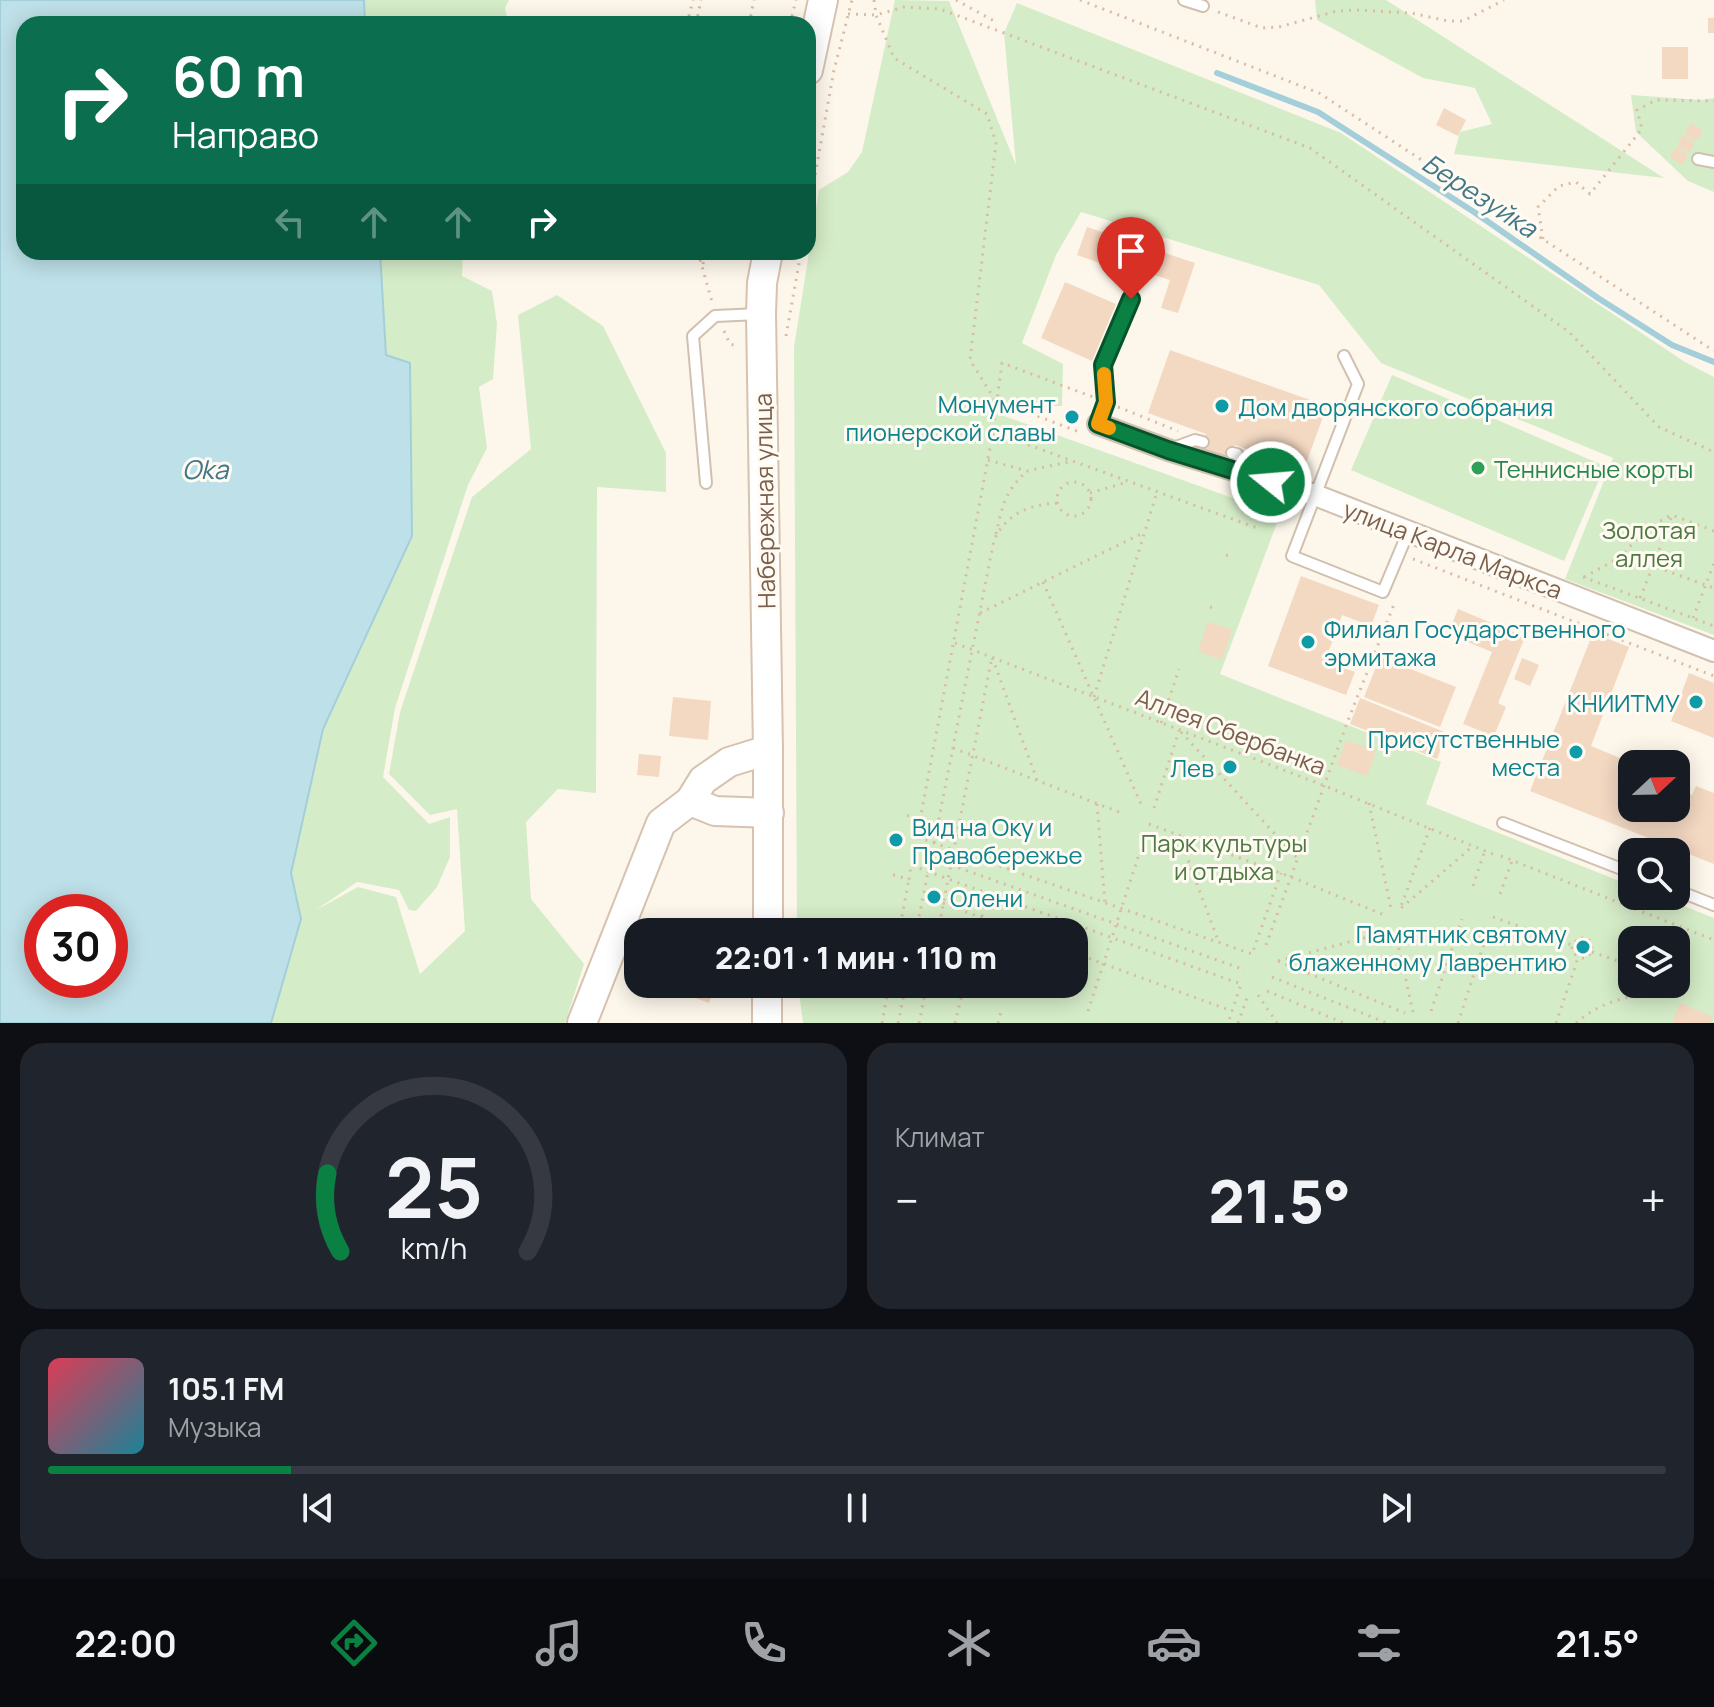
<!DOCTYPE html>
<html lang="ru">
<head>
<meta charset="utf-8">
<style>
	:root { --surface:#171b24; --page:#20242c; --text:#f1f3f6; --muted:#9ea1a6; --line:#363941; --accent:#0b8043 }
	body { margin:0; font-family:Manrope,sans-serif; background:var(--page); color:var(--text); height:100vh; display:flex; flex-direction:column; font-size:30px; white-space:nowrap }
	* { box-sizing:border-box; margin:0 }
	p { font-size:26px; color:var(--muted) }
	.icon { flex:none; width:44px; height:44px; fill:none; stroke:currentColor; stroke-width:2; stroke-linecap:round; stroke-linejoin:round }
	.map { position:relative; height:1023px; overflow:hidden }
	.drawer { display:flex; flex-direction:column; gap:20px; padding:20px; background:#0d0f14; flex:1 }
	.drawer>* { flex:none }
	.top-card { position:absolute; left:16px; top:16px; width:800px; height:244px; border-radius:24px; box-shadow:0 4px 20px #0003; background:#0b6e4f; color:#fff; overflow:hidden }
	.needle { width:52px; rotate:68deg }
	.tools { position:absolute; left:1618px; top:750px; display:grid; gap:16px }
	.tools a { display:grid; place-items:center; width:72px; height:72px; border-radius:16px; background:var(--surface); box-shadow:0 4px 20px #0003; font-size:40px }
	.speed { position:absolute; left:24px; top:894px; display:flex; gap:16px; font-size:40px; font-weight:700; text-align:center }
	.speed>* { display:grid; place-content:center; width:104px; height:104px; border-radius:50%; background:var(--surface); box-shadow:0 4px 20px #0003; line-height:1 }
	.speed .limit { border:12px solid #d22; background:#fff; color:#111 }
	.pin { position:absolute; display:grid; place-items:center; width:68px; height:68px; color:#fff; margin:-82px -34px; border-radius:50% 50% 50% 0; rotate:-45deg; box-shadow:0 0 8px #0007 }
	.pin .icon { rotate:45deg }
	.me { position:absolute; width:88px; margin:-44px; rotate:287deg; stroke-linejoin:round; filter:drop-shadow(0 0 6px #0008) }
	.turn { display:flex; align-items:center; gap:28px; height:168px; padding:0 24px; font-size:36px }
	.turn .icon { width:104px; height:104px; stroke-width:2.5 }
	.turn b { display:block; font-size:56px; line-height:68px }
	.lanes { display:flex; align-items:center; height:76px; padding:0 24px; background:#0003; justify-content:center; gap:40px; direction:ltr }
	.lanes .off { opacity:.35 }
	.big { font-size:60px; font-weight:800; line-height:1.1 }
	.drawer .card { flex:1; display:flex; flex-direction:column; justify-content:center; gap:12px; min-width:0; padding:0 28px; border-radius:24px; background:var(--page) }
	.drawer .dial { align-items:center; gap:0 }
	.dial svg { height:208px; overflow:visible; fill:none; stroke:var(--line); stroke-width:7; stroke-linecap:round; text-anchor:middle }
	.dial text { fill:var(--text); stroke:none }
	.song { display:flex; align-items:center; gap:24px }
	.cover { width:96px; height:96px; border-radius:12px; background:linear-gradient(135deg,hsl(350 70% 55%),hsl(190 70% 35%)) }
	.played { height:8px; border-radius:4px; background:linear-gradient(90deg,var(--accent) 15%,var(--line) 15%) }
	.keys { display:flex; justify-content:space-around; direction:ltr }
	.heat { display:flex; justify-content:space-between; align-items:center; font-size:44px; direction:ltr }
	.drawer .tiles { flex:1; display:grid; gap:20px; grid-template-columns:1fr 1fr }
	.card:last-child { grid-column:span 2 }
	.trip { position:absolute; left:624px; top:918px; width:464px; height:80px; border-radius:24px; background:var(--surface); box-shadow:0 4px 20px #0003; font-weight:800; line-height:80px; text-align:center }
	.menu { display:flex; height:128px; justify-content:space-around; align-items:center; background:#090b0e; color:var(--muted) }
	.menu .icon { width:56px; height:56px }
	.menu .selected { color:var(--accent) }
	.menu b { font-size:36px; color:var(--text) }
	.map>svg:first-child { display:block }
	.green { fill:#d5ecc8; fill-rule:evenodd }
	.water { fill:#bee0e8; stroke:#a4cfda; stroke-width:2; fill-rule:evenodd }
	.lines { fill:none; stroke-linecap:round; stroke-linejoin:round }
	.stream { stroke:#a4cfda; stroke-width:6 }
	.building { fill:#f3d8c2 }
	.lane-casing { stroke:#d1c0af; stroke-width:14 }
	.street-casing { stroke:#d1c0af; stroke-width:24 }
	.secondary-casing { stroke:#d6c2af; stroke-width:32 }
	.path { stroke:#d9bca4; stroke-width:3; stroke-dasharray:2 6; stroke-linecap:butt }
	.lane { stroke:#fff; stroke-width:10 }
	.street { stroke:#fff; stroke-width:20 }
	.secondary { stroke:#fff; stroke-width:28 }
	.route-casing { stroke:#07532c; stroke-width:20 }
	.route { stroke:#0b8043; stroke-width:14 }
	.slow { stroke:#f59e0b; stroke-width:14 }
	.culture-dot { fill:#0f9aa8; stroke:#fffbf2; stroke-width:3 }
	.leisure-dot { fill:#2e9e5b; stroke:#fffbf2; stroke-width:3 }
	.labels { text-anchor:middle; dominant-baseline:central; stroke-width:6; stroke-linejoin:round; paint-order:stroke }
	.culture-label { font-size:24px; fill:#0d838f; stroke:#fffbf2; text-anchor:end }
	.leisure-label { font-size:24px; fill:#27864d; stroke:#fffbf2; text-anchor:start }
	.street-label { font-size:24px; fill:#7a5f4c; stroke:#fffbf2 }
	.park-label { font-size:24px; fill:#4e7a41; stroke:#fffbf2 }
	.water-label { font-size:26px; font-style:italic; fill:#427787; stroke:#fffbf2 }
</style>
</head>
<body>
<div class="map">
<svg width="1714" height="1023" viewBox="0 0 1714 1023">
	<rect width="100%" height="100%" fill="#fdf7eb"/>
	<g class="green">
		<path d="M 364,0 L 509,0 L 505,8 L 508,24 L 365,24 Z"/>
		<path d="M 895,0 L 949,1 L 1016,165 L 1004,33 L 1017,3 L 1341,133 L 1685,362 L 1714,377 L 1714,635 L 1565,579 L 1613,458 L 1381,363 L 1319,285 L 1081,212 L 1056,255 L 1022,343 L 1063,364 L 1062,406 L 976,406 L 1280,515 L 1220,674 L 1441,762 L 1426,804 L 1632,886 L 1632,896 L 1658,896 L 1714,918 L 1714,1023 L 803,1023 L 798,984 L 1074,984 L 1074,932 L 797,932 L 794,347 L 819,190 L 848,172 L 862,152 ZM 1632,940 L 1676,940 L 1676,984 L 1632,984 Z"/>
		<path d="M 1315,0 L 1386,0 L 1664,178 L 1454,154 L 1460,132 L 1492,124 L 1475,88 L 1423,78 L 1317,20 Z"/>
		<path d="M 1631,95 L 1701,100 L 1714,98 L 1714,192 L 1688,181 L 1636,132 Z"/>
		<path d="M 380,252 L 463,252 L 462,276 L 492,291 L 497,324 L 493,379 L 479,387 L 487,448 L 468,485 L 395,708 L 383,777 L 429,824 L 450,817 L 450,857 L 437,887 L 416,911 L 409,910 L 399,890 L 357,882 L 316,910 L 358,887 L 396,897 L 420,974 L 465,931 L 457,809 L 430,815 L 389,774 L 400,712 L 472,497 L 531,449 L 518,315 L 557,295 L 603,326 L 666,453 L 666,492 L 597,487 L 596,793 L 558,789 L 526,822 L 531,899 L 584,964 L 565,1023 L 271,1023 L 301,919 L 291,873 L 323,729 L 412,536 L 386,355 Z"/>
		<path d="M 1392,375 L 1605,466 L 1564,561 L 1351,470 Z"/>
	</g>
	<path class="water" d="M 0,0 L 364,0 L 365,24 L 24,24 L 24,252 L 380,252 L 386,355 L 410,363 L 412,536 L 323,729 L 291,873 L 301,919 L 271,1023 L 0,1023 ZM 42,912 L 110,912 L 110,980 L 42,980 Z"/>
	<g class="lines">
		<path class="stream" d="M 1217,73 L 1318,112 L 1474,212 L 1598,298 L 1672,345 L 1714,362"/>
	</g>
	<g class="building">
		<rect x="1708" y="18" width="6" height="15"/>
		<rect x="1662" y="47" width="26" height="32"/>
		<path d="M 1444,108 L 1466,120 L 1458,136 L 1436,125 Z"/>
		<path d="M 1691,123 L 1703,131 L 1696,141 L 1684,134 Z"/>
		<path d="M 1683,135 L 1695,143 L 1689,153 L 1677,145 Z"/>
		<path d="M 1676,147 L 1688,155 L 1682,165 L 1670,157 Z"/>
		<path d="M 1087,227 L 1195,263 L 1178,313 L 1161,308 L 1170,280 L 1124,265 L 1122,271 L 1077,255 Z"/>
		<path d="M 1065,282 L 1116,304 L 1092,361 L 1041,338 Z"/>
		<path d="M 1170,350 L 1327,406 L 1304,469 L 1235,445 L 1231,458 L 1201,448 L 1206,434 L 1148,413 Z"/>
		<path d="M 1301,576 L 1379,605 L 1371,626 L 1342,615 L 1325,661 L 1355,672 L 1346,695 L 1268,666 Z"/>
		<path d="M 1458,609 L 1525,637 L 1498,703 L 1506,707 L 1494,736 L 1463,724 L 1492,652 L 1448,634 Z"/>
		<path d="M 1208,622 L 1232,630 L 1222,660 L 1198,651 Z"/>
		<path d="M 1593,633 L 1629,647 L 1591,746 L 1620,758 L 1617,765 L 1632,771 L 1632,808 L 1676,808 L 1676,788 L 1692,795 L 1696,786 L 1714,793 L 1714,864 L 1530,791 Z"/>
		<path d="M 1380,657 L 1456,687 L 1440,727 L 1364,697 Z"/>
		<path d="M 1522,658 L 1539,665 L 1530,686 L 1514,679 Z"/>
		<path d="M 1689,673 L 1714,683 L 1714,738 L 1671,721 Z"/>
		<path d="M 673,697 L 711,701 L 708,740 L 669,736 Z"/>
		<path d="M 1360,698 L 1447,733 L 1437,759 L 1350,724 Z"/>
		<path d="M 1346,740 L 1376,751 L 1367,776 L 1337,765 Z"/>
		<path d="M 639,754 L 661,756 L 659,777 L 637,775 Z"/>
		<path d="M 691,984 L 716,984 L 709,1003 L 687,995 Z"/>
		<path d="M 1680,1003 L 1713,1017 L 1710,1023 L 1672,1023 Z"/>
	</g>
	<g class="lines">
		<g class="lane-casing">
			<g id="lane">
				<path d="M 1184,0 L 1203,6"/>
				<path d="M 1698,159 L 1714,162"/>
				<path d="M 1344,356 L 1358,384 L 1292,556 L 1383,592 L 1409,530"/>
				<path d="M 1098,424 L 1106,402 L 1103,365 L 1131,299"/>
				<path d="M 1173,448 L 1195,440 L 1203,442"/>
				<path d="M 1232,453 L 1237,454 L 1247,472"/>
				<path d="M 706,483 L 693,336 L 715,316 L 759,314"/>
				<path d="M 1503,823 L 1632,873"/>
				<path d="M 1676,890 L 1714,905"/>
			</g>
		</g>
		<g class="street-casing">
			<path id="street" d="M 1098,424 L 1168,450 L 1315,495 L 1714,651"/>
		</g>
		<g class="secondary-casing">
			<g id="secondary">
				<path d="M 808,70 L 823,0"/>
				<path d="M 690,801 L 715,811 L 769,813"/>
				<path d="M 768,932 L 768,750 L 761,314 L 762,283 L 768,252"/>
				<path d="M 582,1023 L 661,823 L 690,801 L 703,780 L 729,762 L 768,750"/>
				<path d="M 767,1023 L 767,984"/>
			</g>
		</g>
		<g class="path">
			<path d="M 874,0 L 876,15 L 894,58 L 987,114 L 996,143 L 970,360 L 995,400 L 1082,433"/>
			<path d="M 956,0 L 996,22"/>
			<path d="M 1080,0 L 1319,93 L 1714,351"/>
			<path d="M 1218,12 L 1262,28 L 1279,27 L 1337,11 L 1356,10 L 1411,13 L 1448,21 L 1463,21 L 1504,0"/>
			<path d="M 848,14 L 876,15 L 904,7 L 940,9 L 1310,148 L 1569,332 L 1659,427 L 1714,452"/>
			<path d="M 687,24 L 693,0"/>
			<path d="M 696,24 L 701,0"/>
			<path d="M 749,24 L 754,0"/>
			<path d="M 790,24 L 796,0"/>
			<path d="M 808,214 L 834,70 L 852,0"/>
			<path d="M 1543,239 L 1538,207 L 1559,186 L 1576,182 L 1590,194 L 1642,129 L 1637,110 L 1656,100 L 1714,101"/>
			<path d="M 698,252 L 712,302"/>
			<path d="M 703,264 L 705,252"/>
			<path d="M 724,331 L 730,344 L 736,346"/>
			<path d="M 786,336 L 801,252"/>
			<path d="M 1118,407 L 1178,431"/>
			<path d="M 992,436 L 1002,363 L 1093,397"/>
			<path d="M 988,460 L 1027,471 L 1072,461"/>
			<circle cx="1074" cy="499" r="17"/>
			<path d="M 1090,493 L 1128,482"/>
			<path d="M 1714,531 L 1672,515 L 1653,566 L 1714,588"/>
			<path d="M 996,534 C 1002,507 1005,491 1027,471"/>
			<path d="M 1226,555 L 1232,557"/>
			<path d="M 1413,559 L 1714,676"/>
			<path d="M 1583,577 L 1714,626"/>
			<path d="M 1584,577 L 1621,557 L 1644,530 L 1671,515"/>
			<path d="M 1043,582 L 1141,804"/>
			<path d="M 1640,598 L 1653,566"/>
			<path d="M 1210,607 L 1215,608"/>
			<path d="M 980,613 L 1145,532"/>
			<path d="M 1693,618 L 1714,563"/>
			<path d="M 955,643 L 1325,786 L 1495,855"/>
			<path d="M 1094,697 L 1157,492"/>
			<path d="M 1161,723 L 1179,669"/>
			<path d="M 1181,732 L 1298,859"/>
			<path d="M 953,748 L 1124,814"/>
			<path d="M 1037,780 L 992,657 L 954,850 L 1252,954 L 1281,873"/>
			<path d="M 1369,803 L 1391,909"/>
			<path d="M 1097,804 L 1105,903"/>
			<path d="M 1154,808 L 1179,731"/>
			<path d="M 920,820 L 993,432 L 1257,528"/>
			<path d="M 1149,824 L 1291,877 L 1384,915"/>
			<path d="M 1430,828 L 1400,909 L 1473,846"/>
			<path d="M 1180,838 L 1219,943"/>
			<path d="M 934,843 L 994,540 C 1007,513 1029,505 1057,503"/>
			<path d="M 1501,856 L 1714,940"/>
			<path d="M 951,865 L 1245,970"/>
			<path d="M 893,875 L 909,879 L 911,865 L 948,879 L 954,850 L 917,837 L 920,820 L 903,814"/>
			<path d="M 1473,886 L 1485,850"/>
			<path d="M 1500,894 L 1512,861"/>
			<path d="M 943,903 L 1019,932"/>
			<path d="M 1493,917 L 1572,945"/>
			<path d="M 899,932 L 909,879"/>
			<path d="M 916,932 L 928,872"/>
			<path d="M 938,932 L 948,879 L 1241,984 L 1228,1023"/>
			<path d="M 978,932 L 988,893"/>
			<path d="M 1397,940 L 1413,1012"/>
			<path d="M 1266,945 L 1347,723 L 1395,602"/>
			<path d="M 1592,952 L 1632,966"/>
			<path d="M 1074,953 L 1232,1011"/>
			<path d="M 1278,961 L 1405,1013"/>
			<path d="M 1278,961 L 1379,934"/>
			<path d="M 1272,977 L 1387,1023"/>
			<path d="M 1009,985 L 1009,984"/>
			<path d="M 1267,991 L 1344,1023"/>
			<path d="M 1258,995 L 1277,1023"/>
			<path d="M 1088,1011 L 1145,836"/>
			<path d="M 1431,1011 L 1462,919"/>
			<path d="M 882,1023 L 889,984"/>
			<path d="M 898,1023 L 906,984"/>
			<path d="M 919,1023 L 927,984"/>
			<path d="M 955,1023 L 963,991"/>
			<path d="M 998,1023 L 1002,1008"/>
			<path d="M 1238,1023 L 1247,998"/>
			<path d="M 1458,1023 L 1489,928"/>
			<path d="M 1556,1023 L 1578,958 L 1572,951 L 1572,945 L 1579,938 L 1587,938 L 1592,944 L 1592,952 L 1586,958 L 1578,958"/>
			<path d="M 1576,1023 C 1600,1002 1629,995 1660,992"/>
		</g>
		<use href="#lane" class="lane"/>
		<use href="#street" class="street"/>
		<use href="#secondary" class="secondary"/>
	</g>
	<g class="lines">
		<g class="route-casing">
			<path id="route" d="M 1131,299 L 1103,365 L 1106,402 L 1098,424 L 1168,450 L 1271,482"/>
		</g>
		<use href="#route" class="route"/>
		<path class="slow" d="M 1104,374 L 1106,402 L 1098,424 L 1109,428"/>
	</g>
	<g class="culture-dot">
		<circle cx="1222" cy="406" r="8"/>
		<circle cx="1072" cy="417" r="8"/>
		<circle cx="1308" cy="642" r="8"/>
		<circle cx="1696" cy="702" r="8"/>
		<circle cx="1576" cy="752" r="8"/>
		<circle cx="1230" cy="767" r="8"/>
		<circle cx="896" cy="840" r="8"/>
		<circle cx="934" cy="897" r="8"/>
		<circle cx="1583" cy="947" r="8"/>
	</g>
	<circle class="leisure-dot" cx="1478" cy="468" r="8"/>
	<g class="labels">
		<g class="culture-label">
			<text x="1056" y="403">Монумент<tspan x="1056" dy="28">пионерской славы</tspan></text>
			<text x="1238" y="406" text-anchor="start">Дом дворянского собрания</text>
			<text x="1324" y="628" text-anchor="start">Филиал Государственного<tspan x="1324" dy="28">эрмитажа</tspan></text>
			<text x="1680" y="702">КНИИТМУ</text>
			<text x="1560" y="738">Присутственные<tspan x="1560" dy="28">места</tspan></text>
			<text x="1214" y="767">Лев</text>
			<text x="912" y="826" text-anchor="start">Вид на Оку и<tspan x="912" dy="28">Правобережье</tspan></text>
			<text x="950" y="897" text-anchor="start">Олени</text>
			<text x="1567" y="933">Памятник святому<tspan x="1567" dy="28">блаженному Лаврентию</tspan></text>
		</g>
		<g class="leisure-label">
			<text x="1494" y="468">Теннисные корты</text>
		</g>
		<g class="street-label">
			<text transform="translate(764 501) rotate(-91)">Набережная улица</text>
			<text transform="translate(1453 549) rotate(21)">улица Карла Маркса</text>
			<text transform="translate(1231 731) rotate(21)">Аллея Сбербанка</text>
		</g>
		<g class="park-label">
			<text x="1649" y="529">Золотая<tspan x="1649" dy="28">аллея</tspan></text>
			<text x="1224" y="842">Парк культуры<tspan x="1224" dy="28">и отдыха</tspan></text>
		</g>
		<g class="water-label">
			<text transform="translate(1480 195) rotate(33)">Березуйка</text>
			<text x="205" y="469">Oka</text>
		</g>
	</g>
</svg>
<div class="tools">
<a><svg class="needle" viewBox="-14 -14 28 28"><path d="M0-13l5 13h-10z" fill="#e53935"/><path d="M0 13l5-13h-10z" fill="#9ea1a6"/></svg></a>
<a><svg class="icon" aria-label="search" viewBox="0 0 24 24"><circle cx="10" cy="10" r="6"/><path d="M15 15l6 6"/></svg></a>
<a><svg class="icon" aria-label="layers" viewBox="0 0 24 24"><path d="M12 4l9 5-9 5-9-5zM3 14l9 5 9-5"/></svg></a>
</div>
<div class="speed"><div class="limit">30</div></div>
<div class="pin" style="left:1131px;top:299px;background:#d93025"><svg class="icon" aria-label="arrive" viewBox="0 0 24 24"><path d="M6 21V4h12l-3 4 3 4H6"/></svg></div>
<svg class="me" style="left:1271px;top:482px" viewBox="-20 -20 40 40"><circle r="17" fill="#0b8043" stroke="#fff" stroke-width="3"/><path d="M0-11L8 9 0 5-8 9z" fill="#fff"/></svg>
<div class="trip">22:01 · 1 мин · 110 m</div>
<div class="top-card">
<div class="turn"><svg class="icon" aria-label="right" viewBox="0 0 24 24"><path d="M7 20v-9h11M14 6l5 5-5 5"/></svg><div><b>60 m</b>Направо</div></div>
<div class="lanes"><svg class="icon off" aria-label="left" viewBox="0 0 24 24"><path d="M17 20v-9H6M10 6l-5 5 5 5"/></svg><svg class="icon off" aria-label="ahead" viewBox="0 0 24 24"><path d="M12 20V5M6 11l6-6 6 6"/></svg><svg class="icon off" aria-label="ahead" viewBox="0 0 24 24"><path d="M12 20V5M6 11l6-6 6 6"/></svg><svg class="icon" aria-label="right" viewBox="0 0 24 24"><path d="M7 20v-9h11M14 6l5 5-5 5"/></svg></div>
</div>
</div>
<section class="drawer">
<div class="tiles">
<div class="card dial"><svg viewBox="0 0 100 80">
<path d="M14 69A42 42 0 1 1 86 69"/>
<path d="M14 69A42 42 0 0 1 9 39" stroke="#0b8043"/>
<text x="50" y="56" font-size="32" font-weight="700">25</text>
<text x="50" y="72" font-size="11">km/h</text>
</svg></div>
<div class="card"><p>Климат</p>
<div class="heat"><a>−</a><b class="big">21.5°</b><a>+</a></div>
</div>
<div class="card">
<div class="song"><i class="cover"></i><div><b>105.1 FM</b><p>Музыка</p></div></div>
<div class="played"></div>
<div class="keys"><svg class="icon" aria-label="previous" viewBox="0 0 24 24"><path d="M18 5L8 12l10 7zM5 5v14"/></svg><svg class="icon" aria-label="pause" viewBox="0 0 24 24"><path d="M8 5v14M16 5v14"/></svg><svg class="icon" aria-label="next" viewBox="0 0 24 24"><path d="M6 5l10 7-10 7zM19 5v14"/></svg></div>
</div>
</div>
</section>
<nav class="menu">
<b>22:00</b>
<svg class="icon selected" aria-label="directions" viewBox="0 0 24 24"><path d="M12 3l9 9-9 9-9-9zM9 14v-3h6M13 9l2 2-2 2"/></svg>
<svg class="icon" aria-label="music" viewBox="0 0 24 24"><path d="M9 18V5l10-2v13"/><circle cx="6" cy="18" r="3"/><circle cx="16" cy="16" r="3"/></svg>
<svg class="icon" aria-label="phone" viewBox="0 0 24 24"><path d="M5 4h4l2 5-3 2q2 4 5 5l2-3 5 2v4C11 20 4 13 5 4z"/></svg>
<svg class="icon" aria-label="climate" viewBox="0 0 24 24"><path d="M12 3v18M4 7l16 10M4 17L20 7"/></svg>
<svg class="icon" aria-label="car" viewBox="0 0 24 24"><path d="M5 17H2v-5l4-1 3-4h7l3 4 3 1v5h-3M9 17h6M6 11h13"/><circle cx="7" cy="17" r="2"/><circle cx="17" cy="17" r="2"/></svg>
<svg class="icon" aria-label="filters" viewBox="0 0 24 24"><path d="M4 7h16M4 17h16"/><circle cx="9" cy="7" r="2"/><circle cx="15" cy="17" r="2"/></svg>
<b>21.5°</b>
</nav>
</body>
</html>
